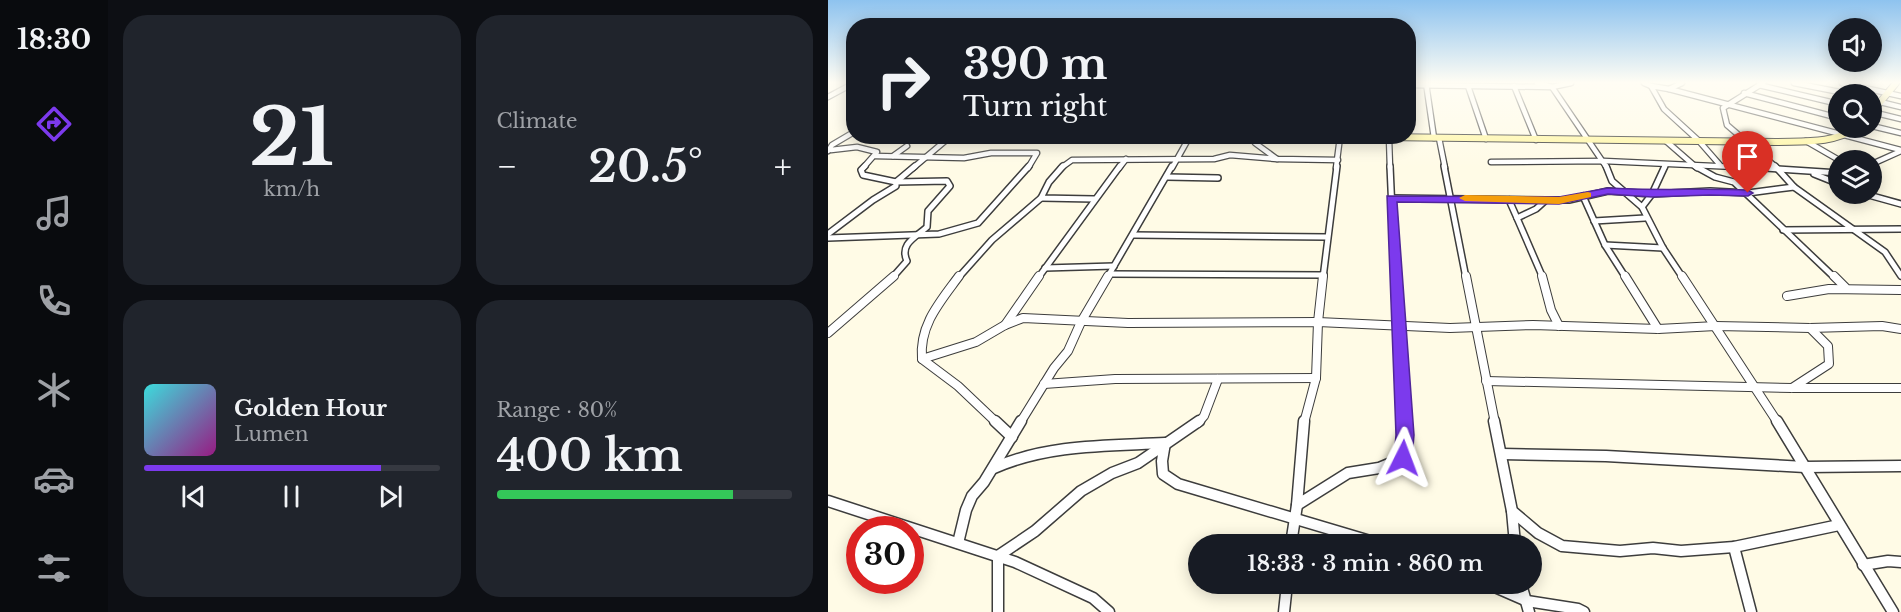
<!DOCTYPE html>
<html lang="en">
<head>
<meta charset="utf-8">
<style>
	:root { --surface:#171b24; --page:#20242c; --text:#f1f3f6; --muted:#9ea1a6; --line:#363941; --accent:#7c3aed }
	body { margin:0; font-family:"Libre Baskerville",serif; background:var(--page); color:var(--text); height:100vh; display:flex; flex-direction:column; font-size:22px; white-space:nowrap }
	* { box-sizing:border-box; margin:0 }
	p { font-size:20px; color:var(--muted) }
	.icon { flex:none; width:33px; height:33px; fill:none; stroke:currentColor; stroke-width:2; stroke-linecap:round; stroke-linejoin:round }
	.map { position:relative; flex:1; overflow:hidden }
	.panel { display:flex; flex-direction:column; gap:15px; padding:15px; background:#0d0f14; width:720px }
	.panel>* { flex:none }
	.banner { position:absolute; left:18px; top:18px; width:570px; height:126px; border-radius:24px; box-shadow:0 3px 15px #0003; background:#171b24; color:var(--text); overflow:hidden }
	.buttons { position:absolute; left:1000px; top:18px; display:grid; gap:12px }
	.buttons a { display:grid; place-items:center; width:54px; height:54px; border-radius:50%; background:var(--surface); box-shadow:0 3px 15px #0003; font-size:30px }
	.speed { position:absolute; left:18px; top:516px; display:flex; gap:12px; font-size:30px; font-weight:700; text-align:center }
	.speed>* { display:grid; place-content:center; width:78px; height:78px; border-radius:50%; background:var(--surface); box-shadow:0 3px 15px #0003; line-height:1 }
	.speed .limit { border:9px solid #d22; background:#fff; color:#111 }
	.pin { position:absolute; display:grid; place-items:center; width:51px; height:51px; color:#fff; margin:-62px -26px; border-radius:50% 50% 50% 0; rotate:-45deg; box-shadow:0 0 6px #0007 }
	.pin .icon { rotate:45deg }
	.me { position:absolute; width:66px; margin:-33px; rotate:3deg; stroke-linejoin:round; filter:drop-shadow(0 0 4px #0008) }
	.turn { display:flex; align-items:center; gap:21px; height:126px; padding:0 18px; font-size:27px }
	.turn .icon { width:78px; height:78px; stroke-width:2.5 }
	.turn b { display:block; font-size:42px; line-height:51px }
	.big { font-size:45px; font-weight:600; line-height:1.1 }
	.panel .card { flex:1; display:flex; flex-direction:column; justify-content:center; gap:9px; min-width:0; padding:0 21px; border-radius:24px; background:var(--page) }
	.panel .dial { align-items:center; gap:0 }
	.dial b { font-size:78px; line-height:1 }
	.song { display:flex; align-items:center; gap:18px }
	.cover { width:72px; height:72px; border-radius:9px; background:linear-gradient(135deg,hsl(180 70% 55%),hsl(310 70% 35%)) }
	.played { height:6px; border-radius:3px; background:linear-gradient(90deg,var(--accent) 80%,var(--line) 80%) }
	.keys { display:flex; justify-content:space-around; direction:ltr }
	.heat { display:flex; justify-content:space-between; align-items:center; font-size:33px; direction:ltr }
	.charge { height:9px; border-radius:4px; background:linear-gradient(90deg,#34c759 80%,var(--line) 0) }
	.panel .tiles { flex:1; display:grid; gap:15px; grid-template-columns:repeat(2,1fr) }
	.trip { position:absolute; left:360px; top:534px; width:354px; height:60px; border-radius:30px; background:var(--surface); box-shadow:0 3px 15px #0003; font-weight:600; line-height:60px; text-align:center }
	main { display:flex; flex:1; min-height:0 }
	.tab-bar { display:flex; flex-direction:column; width:108px; justify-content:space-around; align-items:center; background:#090b0e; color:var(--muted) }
	.tab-bar .icon { width:42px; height:42px }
	.tab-bar .on { color:var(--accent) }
	.tab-bar b { font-size:27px; color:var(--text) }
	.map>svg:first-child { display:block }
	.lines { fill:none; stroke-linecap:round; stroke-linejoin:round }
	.street-far3-casing { stroke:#3d3d3d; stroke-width:7 }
	.street-far2-casing { stroke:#3d3d3d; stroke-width:8 }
	.street-far1-casing { stroke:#3d3d3d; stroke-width:10 }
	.street-casing { stroke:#3d3d3d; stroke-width:13 }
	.secondary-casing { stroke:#2c2c2c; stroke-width:8 }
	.street-far3 { stroke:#fff; stroke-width:4.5 }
	.street-far2 { stroke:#fff; stroke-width:5 }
	.street-far1 { stroke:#fff; stroke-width:8 }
	.street { stroke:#fff; stroke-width:10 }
	.secondary { stroke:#fff6a1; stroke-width:6 }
	.route { fill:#7c3aed; stroke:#51269a; stroke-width:1.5 }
	.slow { fill:#f59e0b }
</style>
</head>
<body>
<main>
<nav class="tab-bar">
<b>18:30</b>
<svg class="icon on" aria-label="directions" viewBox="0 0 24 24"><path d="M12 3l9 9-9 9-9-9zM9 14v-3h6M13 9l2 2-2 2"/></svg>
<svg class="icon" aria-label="music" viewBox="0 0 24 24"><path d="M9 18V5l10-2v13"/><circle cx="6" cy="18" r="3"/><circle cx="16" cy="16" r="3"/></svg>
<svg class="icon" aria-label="phone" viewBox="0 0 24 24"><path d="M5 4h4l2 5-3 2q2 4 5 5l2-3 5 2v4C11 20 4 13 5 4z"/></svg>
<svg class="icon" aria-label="climate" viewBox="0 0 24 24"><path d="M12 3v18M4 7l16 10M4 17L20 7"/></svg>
<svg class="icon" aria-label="car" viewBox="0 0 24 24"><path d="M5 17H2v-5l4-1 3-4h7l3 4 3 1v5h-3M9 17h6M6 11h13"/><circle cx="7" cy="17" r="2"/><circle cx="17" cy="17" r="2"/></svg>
<svg class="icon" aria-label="filters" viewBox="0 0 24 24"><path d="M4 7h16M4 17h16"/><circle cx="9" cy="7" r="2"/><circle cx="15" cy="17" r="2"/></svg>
</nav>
<section class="panel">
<div class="tiles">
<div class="card dial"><b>21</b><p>km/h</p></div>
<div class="card"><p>Climate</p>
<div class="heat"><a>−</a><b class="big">20.5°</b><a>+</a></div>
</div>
<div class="card">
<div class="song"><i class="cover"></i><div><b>Golden Hour</b><p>Lumen</p></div></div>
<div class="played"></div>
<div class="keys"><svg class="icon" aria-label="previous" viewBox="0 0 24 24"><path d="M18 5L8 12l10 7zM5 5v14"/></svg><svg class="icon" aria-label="pause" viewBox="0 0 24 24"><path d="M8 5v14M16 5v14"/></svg><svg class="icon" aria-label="next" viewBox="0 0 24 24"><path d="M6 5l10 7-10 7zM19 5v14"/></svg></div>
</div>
<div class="card"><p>Range · 80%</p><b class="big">400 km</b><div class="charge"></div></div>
</div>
</section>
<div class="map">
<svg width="1073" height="612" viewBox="0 0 1073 612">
	<rect width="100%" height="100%" fill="#fffbe6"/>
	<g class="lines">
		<g class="street-far3-casing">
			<g id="street-far3">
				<path d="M 598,83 L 606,138"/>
				<path d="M 709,83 L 724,87 L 779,168"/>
				<path d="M 816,83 L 823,86 L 836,109 L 871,141 L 892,165"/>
				<path d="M 935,83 L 895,108 L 899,125 L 949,168"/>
				<path d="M 966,83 L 1022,94"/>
				<path d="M 1014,83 L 1073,96"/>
				<path d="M 580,85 L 724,87 L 743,83"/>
				<path d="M 931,85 L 1011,104"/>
				<path d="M 640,86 L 658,139"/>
				<path d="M 686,86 L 708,140"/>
				<path d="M 823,86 L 841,89 L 854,83"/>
				<path d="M 841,89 L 1073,150"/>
				<path d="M 916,93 L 1011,118"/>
				<path d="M 0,97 L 26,83"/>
				<path d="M 1044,100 L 1073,107"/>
				<path d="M 1044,112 L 1073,119"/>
				<path d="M 1044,126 L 1073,133"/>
				<path d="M 428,136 L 427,143 L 449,159 L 510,160"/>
				<path d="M 561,138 L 562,168"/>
				<path d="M 611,138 L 617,168"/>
				<path d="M 838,141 L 869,168"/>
				<path d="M 978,141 L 1011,160"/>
				<path d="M 3,150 L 29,147 L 49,152 L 35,168"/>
				<path d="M 0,151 L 4,145 L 26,132"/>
				<path d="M 47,156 L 136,158 L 163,153 L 209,153 L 200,168"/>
				<path d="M 65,156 L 79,146"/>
				<path d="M 663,162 L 776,161 L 930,168"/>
				<path d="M 1044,164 L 1073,151"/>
				<path d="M 85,168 L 123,136"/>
				<path d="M 233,168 L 244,160 L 386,159 L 402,155 L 449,159"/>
				<path d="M 291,168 L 298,159"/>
				<path d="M 344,168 L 362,136"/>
				<path d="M 508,168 L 512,137"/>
				<path d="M 836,168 L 837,165"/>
			</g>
		</g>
		<g class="street-far2-casing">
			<g id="street-far2">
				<path d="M 37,166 L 33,170 L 35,175 L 68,182 L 119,181 L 122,186 L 100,211 L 99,227 C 88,237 71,244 79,261 L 64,278"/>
				<path d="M 235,166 L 221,182 L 213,198 L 266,199"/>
				<path d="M 562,166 L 567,278"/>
				<path d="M 616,166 L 638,278"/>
				<path d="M 778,166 L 784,181 L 814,207 L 835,248 L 855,278"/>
				<path d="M 867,166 L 887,177 L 906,182 L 1007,278"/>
				<path d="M 907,166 L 1011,173"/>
				<path d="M 947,166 L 966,187 L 1057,252 L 1073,276"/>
				<path d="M 986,174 L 1011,184"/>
				<path d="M 339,177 L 390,178"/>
				<path d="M 1037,194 L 1073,204"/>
				<path d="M 755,196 L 777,245 L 798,278"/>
				<path d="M 563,198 L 718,200"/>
				<path d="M 681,200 L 689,218"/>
				<path d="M 814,207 L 824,194 L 837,166"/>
				<path d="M 766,221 L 817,218"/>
				<path d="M 955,230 L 1073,229"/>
				<path d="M 0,234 L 45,200 L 68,186 L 68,182 L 87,166"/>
				<path d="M 305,235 L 499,237"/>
				<path d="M 0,238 L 111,234 L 150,223 L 201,166"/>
				<path d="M 777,245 L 835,248"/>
				<path d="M 217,268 L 286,266"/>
				<path d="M 281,274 L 496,275"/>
				<path d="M 130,278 L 164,240 L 213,198"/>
				<path d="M 210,278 L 292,166"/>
				<path d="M 279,278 L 344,166"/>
				<path d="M 495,278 L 509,166"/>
				<path d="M 715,278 L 689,218 L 708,209 L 718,200 L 741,200 L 780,191 L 824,194 L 882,191 L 920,193 L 966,187"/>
			</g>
		</g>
		<g class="street-far1-casing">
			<g id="street-far1">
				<path d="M 131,276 C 112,302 91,325 94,359 L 130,386 L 169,423"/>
				<path d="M 567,276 L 576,423"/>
				<path d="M 638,276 L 667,423"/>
				<path d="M 714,276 L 723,310 L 731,326"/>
				<path d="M 797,276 L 830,329"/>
				<path d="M 854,276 L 950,423"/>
				<path d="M 1006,276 L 1017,287"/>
				<path d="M 959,296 L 1001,289 L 1073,290"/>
				<path d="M 177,325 L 211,276"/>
				<path d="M 0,333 L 66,276"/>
				<path d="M 94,359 L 148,342 L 177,325 L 195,318 L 300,323 L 490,322 L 622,328 L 705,325 L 830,329 L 888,326 L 982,328 L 1054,326 L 1073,329"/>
				<path d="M 658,381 L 964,388 L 1073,388"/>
				<path d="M 216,384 L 287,379 L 488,378"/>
				<path d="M 964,388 L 1001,364 L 1000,346 L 982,328"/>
				<path d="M 192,423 L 226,368 L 240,351 L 253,322 L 280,276"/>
				<path d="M 370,423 L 376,416 L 390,379"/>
				<path d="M 476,423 L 488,378 L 490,322 L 495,276"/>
			</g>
		</g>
		<g class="street-casing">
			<g id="street">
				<path d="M 167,421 L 184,437"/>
				<path d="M 476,421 L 469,505 L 520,473 L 551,468 L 575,458 L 576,421"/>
				<path d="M 666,421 L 684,511 L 710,533 L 734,546 L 792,551 L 825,548 L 853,551 L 906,547 L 1011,525"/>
				<path d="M 949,421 L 1065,612"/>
				<path d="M 674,454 L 778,456 L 977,467 L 1073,466"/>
				<path d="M 166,468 C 220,444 279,446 337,443 L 334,461 L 335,474 L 350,484 L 552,544"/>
				<path d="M 0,501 L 187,562 L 265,598 L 281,612"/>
				<path d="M 684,511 L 687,544"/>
				<path d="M 130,543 L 138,510 L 144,496 L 156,482 L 193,421"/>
				<path d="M 463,544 L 469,505"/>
				<path d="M 906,547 L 923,612"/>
				<path d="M 1035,565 L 1060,561 L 1073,562"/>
				<path d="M 660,584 L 699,601 L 750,609 L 756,612"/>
				<path d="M 693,584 L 701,612"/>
				<path d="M 170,612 L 170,556 L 207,531 L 253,491 L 284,473 L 310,463 L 371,421"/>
				<path d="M 456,612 L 459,584"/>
			</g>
		</g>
		<g class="secondary-casing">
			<g id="secondary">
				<path d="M 1044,112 L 1068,83"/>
				<path d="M 472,136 L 948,142 C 975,141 1005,144 1028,128"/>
			</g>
		</g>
		<use href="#street-far3" class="street-far3"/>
		<use href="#street-far2" class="street-far2"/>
		<use href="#street-far1" class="street-far1"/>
		<use href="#street" class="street"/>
		<use href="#secondary" class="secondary"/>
	</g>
	<linearGradient id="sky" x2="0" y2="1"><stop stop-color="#8ec3ef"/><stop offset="0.49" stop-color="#fffdf4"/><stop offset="1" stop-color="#fffdf4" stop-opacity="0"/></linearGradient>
	<rect width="1073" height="168" fill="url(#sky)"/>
	<path class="route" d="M 780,188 C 827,191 873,188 920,190 L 925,193 L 920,196 L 882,195 L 824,197 L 780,194 L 731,204 L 569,202 L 586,435 L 584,458 L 581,463 L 575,466 L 569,463 L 566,458 L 568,435 L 559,196 L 731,197 Z"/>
	<path class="slow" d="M 760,192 L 763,193 L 763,197 L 731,204 L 637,201 L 631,198 L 637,195 L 731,197 Z"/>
</svg>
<div class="buttons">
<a><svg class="icon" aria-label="sound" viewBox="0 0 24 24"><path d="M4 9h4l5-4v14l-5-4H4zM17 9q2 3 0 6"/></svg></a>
<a><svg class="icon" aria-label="search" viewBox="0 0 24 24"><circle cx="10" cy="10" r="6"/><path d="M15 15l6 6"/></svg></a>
<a><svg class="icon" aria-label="layers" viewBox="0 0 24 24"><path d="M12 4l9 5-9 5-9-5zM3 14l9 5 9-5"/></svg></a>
</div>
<div class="speed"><div class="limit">30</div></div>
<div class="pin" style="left:920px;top:193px;background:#d93025"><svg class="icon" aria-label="arrive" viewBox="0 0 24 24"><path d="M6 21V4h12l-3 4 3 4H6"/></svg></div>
<svg class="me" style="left:575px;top:458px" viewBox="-20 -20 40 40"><path d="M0-17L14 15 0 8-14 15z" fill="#7c3aed" stroke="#fff" stroke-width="4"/></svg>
<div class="trip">18:33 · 3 min · 860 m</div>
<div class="banner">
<div class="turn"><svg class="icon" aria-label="right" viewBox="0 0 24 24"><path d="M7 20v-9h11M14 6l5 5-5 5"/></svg><div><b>390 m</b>Turn right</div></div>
</div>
</div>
</main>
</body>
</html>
